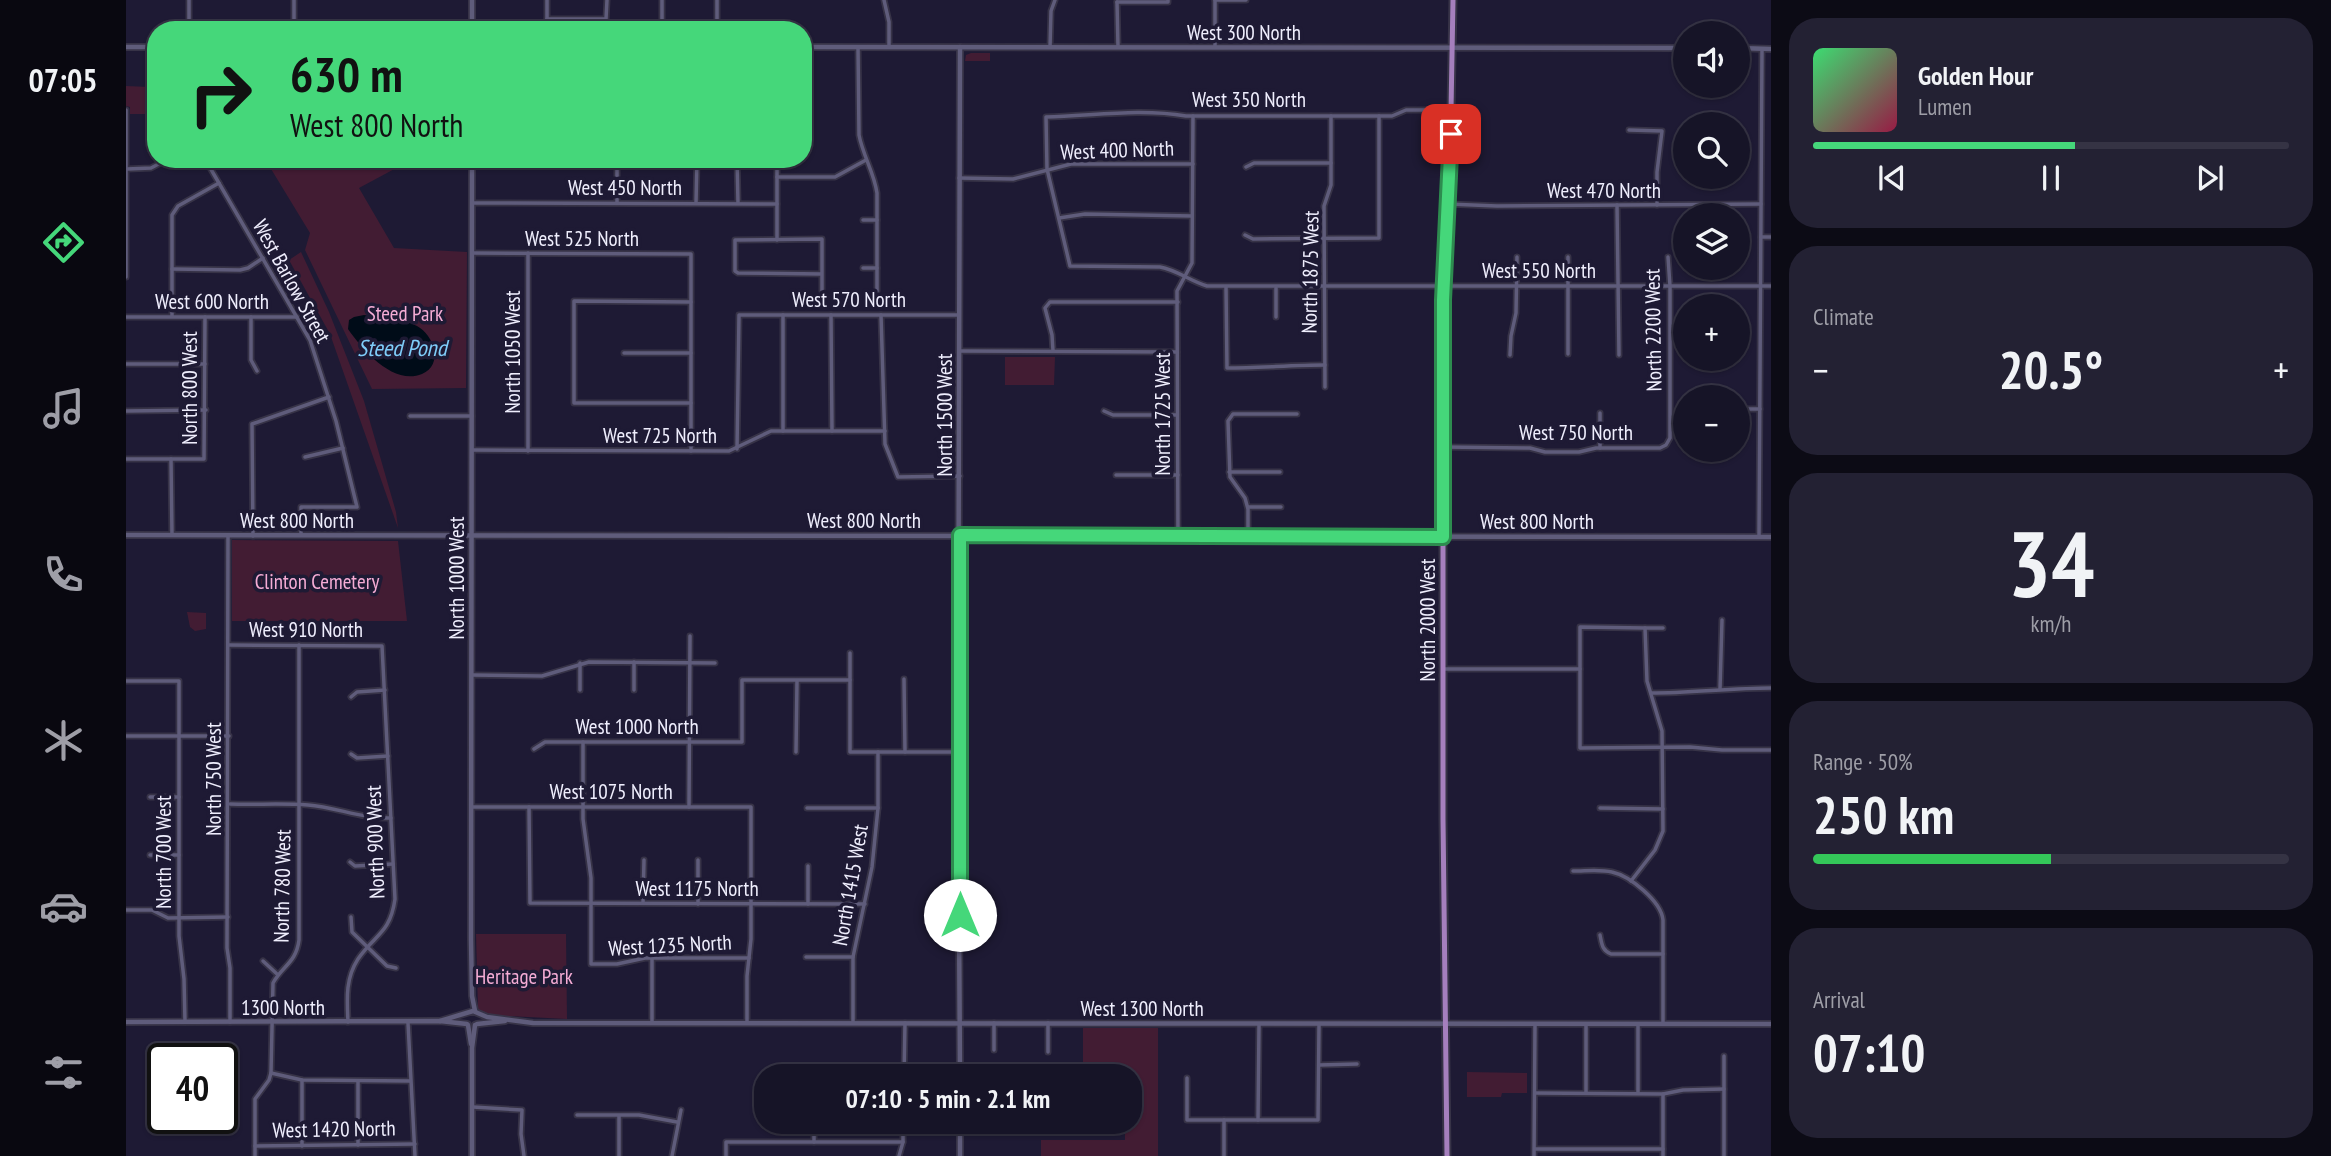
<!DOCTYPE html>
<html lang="en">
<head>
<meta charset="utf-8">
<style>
	:root { --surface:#161427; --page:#232133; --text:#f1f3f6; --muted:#9e9ea7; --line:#353344; --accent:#45d77a }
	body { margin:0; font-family:"PT Sans Narrow",sans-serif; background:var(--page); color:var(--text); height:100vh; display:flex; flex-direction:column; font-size:26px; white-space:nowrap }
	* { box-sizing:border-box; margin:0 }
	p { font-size:23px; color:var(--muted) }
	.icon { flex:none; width:38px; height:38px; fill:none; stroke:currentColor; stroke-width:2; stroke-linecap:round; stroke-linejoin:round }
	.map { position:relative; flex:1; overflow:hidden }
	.side { display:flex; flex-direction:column; gap:18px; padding:18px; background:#0c0b15; width:560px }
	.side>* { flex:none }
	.hud { position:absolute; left:21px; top:21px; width:665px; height:147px; border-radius:28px; box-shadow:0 2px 5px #0004,0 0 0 2px var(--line); background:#45d77a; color:#111; overflow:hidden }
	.tools { position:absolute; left:1547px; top:21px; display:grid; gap:14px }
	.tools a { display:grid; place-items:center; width:77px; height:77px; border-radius:50%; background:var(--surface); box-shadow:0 2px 5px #0004,0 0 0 2px var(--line); font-size:35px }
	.speed { position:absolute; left:21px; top:1043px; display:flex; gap:14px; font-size:35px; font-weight:700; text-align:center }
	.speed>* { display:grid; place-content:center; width:91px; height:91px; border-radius:50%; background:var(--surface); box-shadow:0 2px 5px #0004,0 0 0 2px var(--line); line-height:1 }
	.speed .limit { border:4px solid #111; border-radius:10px; background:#fff; color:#111 }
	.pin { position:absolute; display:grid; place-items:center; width:60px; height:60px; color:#fff; margin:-30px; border-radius:14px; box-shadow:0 4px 10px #0006 }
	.me { position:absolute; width:77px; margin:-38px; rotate:0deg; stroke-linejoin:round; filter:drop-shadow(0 0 5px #0008) }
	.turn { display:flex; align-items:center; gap:24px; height:147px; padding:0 28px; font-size:32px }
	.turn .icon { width:91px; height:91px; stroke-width:2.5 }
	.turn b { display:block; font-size:49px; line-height:60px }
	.big { font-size:52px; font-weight:600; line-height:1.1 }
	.side .tile { flex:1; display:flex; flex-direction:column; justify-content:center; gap:10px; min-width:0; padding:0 24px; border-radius:28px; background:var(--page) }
	.side .dial { align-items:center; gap:0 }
	.dial b { font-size:91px; line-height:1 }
	.song { display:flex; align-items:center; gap:21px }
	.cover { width:84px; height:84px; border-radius:10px; background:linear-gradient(135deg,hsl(140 70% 55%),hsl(340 70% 35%)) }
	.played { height:7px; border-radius:4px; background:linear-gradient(90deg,var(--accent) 55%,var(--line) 55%) }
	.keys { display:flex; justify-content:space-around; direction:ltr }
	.heat { display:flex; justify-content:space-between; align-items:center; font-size:38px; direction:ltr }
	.charge { height:10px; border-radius:5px; background:linear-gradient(90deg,#34c759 50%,var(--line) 0) }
	.trip { position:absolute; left:628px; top:1064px; width:388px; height:70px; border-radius:28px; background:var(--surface); box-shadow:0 2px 5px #0004,0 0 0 2px var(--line); font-weight:600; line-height:70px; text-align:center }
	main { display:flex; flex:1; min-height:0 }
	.tabs { display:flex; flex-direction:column; width:126px; justify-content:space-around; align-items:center; background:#090810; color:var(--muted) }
	.tabs .icon { width:49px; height:49px }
	.tabs .on { color:var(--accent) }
	.tabs b { font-size:32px; color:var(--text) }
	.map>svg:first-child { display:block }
	.green { fill:#421c33 }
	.water { fill:#000c18 }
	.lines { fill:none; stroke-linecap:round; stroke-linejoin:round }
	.street-casing { stroke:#373347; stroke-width:7 }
	.secondary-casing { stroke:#373347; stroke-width:8 }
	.primary-casing { stroke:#373347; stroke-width:9 }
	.street { stroke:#5f5c7b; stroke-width:3.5 }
	.secondary { stroke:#5f5c7b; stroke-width:4.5 }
	.primary { stroke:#a57fbd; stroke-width:5 }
	.route-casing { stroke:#2d8c4f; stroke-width:18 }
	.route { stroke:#45d77a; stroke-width:12 }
	.labels { text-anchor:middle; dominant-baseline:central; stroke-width:7; stroke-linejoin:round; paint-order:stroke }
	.street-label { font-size:21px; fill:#efeefd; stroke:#1e1a34 }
	.park-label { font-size:21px; fill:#f5acd5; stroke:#1e1a34 }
	.water-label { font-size:23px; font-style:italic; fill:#7fcdf9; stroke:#1e1a34 }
</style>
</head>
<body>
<main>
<nav class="tabs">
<b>07:05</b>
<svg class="icon on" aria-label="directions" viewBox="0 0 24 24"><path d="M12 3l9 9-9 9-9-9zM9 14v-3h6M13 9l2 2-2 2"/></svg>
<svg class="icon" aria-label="music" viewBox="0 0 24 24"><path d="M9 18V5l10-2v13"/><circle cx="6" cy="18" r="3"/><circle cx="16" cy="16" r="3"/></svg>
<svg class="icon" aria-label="phone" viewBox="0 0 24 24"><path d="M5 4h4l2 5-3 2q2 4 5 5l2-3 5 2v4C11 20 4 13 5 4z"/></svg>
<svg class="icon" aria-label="climate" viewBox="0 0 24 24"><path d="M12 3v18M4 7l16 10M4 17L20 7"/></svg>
<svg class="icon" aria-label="car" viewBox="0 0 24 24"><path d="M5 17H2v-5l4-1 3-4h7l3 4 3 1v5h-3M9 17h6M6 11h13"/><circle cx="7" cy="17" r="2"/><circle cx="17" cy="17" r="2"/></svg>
<svg class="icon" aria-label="filters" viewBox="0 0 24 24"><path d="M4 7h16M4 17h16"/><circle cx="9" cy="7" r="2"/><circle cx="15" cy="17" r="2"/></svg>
</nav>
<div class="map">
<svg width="1645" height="1156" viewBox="0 0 1645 1156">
	<rect width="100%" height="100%" fill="#1e1a34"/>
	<g class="green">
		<path d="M 845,53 L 864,53 L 864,61 L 839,61 L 840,55 Z"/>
		<path d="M 0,86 L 24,87 L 24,114 L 4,114 L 4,107 L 0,106 Z"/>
		<path d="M 139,159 L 287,159 L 233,188 L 268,248 L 341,252 L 340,388 L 246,389 L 179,250 L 184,233 Z"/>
		<path d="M 175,252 L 203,312 L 238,401 L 270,512 L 272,528 L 204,334 L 163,260 Z"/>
		<path d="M 879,357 L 929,357 L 928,385 L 879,385 Z"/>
		<path d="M 106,540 L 272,541 L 281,621 L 106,621 Z"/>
		<path d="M 61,612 L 80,613 L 80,629 L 69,631 L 64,627 Z"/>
		<path d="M 350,934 L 440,934 L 441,1019 L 360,1015 L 352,1009 Z"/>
		<path d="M 957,1028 L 1032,1028 L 1032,1156 L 915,1156 L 915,1140 L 999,1140 L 999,1122 L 1004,1122 L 1005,1109 L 1015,1108 L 1015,1092 L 1005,1092 L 1004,1076 L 957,1076 Z"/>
		<path d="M 1341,1072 L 1401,1073 L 1401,1093 L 1376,1093 L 1375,1097 L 1341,1097 Z"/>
	</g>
	<path class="water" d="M 238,315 C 255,318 275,318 291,326 C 308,335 318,365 296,374 C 267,386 236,349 222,329 L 223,320 L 228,317 Z"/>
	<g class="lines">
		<g class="street-casing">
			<g id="street">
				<path d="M 758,0 L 763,22 L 763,47"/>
				<path d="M 1089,0 L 1089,47"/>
				<path d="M 1089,0 L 1120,0"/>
				<path d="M 991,2 L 1042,2 L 1042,0"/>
				<path d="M 991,2 L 992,47"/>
				<path d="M 421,19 L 480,19 L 481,0"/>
				<path d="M 63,30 L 63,0"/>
				<path d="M 168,30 L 168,0"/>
				<path d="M 421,30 L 421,0"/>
				<path d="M 536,30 L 536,0"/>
				<path d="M 591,30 L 591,0"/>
				<path d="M 732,47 L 733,135 C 737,156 748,172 751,193 L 751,291"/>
				<path d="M 924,47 L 925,11 L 929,0"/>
				<path d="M 0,110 L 0,277"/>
				<path d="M 1325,110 L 1280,110 L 1266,116 L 1060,116 C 1013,108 967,116 920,117 L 921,169 L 944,266 L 1034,267 C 1051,270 1064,281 1081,286 L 1645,286"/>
				<path d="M 1503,130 L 1536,131 L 1531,172 L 1531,205"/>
				<path d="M 677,135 L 681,135 L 684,129 L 683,123"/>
				<path d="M 79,159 L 184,340 L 210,421 L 231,507 L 175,507 L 175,535"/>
				<path d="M 611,159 L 612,203"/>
				<path d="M 651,159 L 651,240"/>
				<path d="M 1120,167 L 1128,163 L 1205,163"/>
				<path d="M 1,169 L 25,168 L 42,159"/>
				<path d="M 651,177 L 709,177 L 740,160"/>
				<path d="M 833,178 L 887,179 L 945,164 L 1067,164"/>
				<path d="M 346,203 L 651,204"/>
				<path d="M 491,203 L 491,159"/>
				<path d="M 570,203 L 571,159"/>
				<path d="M 1322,204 L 1371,206 L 1635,204"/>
				<path d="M 1491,205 L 1493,355"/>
				<path d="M 933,218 L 959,214 L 1066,216"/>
				<path d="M 737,220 L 751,220"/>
				<path d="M 1119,235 L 1127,239 L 1253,238 L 1253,116"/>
				<path d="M 1635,237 L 1645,237"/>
				<path d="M 346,253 L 565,254 L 565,451"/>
				<path d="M 402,253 L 402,451"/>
				<path d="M 737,268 L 751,268"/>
				<path d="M 46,269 L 114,270 L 122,268 L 137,258"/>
				<path d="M 696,274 L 612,273 L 609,271 L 609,240 L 696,239 C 696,257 696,274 696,291"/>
				<path d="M 1100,287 L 1101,368 C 1134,368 1166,365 1199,365"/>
				<path d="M 1150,288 L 1150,317"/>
				<path d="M 657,315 L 657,431"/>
				<path d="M 705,315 L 706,431"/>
				<path d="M 755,315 L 759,444 L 772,477 L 834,476"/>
				<path d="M 46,316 L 46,215 L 52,206 L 93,183"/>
				<path d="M 0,317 L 171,317"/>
				<path d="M 125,317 L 125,360 L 131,371"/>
				<path d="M 834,351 L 1051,352"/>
				<path d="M 927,351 L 926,335 L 919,308 L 924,302 L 1052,302"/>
				<path d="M 498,353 L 565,353"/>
				<path d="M 1442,354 L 1442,257"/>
				<path d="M 1384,355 L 1385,336 L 1390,313 L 1391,257"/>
				<path d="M 0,364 L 79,364"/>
				<path d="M 1199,387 L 1198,206 L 1205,185 L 1205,116"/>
				<path d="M 565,403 L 448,403 L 448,301 L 565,302"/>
				<path d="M 1612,409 L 1634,409"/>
				<path d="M 0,411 L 80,410"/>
				<path d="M 978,411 L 987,415 L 1051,415"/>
				<path d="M 284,416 L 346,416"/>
				<path d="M 1317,447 L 1404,448 L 1419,452 L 1453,452 L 1470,448 L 1534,448 L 1540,445 L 1544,438 L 1544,286 L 1542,257"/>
				<path d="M 1474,448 L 1474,413"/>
				<path d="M 611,449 L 613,315 L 833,315"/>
				<path d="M 346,450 L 603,451 L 645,431 L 759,431"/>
				<path d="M 179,457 L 217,448"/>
				<path d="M 0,459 L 78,459 L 79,317"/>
				<path d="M 45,459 L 46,535"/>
				<path d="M 1103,472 L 1154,472"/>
				<path d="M 990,475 L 1052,475"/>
				<path d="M 1122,507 L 1155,507"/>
				<path d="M 102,536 L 101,948 L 104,968 L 104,1022"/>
				<path d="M 127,536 L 126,424 L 203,397"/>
				<path d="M 1052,536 L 1051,291 L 1066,263 L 1067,116"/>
				<path d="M 1122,536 L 1122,509 L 1119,498 L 1104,477 L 1102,421 L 1107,414 L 1171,414"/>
				<path d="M 1633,536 L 1636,49"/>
				<path d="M 1519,628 L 1454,627 L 1454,748 L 1564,747 L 1596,750 L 1645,750"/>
				<path d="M 103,645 L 256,646 L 269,899 C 264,934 249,934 232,959 C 219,979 221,1000 222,1022"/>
				<path d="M 724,653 L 724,752 L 832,752"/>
				<path d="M 1317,669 L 1454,669"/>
				<path d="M 346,675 L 416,676 L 463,662 L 589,663"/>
				<path d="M 778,679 L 779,752"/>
				<path d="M 0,681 L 53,681 L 53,936 L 58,979 L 59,1022"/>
				<path d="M 1594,689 L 1596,620"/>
				<path d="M 454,690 L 454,663"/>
				<path d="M 508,690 L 508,662"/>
				<path d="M 1525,693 C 1565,693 1605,688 1645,688"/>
				<path d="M 225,697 L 231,692 L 259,690"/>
				<path d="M 0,736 L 103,736"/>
				<path d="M 457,742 L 457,819 L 465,878 L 465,964 L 491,964 L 519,958 L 623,958"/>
				<path d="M 408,749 L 419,742 L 616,742 L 616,680 L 724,680"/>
				<path d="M 670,752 L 671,681"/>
				<path d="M 225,754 L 231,758 L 262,756"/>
				<path d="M 24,797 L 53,797"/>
				<path d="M 104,804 C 129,805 156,803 182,805 C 210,807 236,819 265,818"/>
				<path d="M 346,807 L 625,807 L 625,939 L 621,976 L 621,1023"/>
				<path d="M 403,807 L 404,903 L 739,904"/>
				<path d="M 563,807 L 564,636"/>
				<path d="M 681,808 L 752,808"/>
				<path d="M 1474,808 L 1537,809"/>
				<path d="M 24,855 L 53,855"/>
				<path d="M 224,862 L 229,866 L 267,864"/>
				<path d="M 682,866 L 682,904"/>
				<path d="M 1447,871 C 1460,871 1474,869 1486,872 C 1504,876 1535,901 1537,920 L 1537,1024"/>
				<path d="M 1505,881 L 1529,850 L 1537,831 L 1536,731 L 1521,681 L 1519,628 L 1537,628"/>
				<path d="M 517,903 L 518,860"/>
				<path d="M 572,904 L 572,860"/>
				<path d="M 0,910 L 26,910 L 42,918 L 102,917"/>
				<path d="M 225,917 L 226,932 L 261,966 L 270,968"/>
				<path d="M 1474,935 C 1476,945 1476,950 1485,954 L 1537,954"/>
				<path d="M 680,957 L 727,957"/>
				<path d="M 137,961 L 151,974"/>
				<path d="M 282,1023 L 289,1156"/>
				<path d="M 526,1023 L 526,959"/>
				<path d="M 727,1023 L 727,957 L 746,867 L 752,808 L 752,752"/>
				<path d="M 868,1023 L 868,1050"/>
				<path d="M 1460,1024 L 1460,1093"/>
				<path d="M 1512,1024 L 1512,1093"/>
				<path d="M 922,1052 L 922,1023"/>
				<path d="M 1193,1065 L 1231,1064"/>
				<path d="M 145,1073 L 176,1080 L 284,1081"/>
				<path d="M 778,1076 L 779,1023"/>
				<path d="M 1061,1078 L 1061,1120 L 1192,1120 L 1193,1025"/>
				<path d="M 176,1080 L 176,1146"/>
				<path d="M 232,1081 L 232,1145"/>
				<path d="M 1409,1093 L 1537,1094 L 1557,1090 L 1598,1089"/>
				<path d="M 1537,1094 L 1537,1156"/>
				<path d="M 347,1107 L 396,1110 L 395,1134 L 398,1156"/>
				<path d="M 451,1115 L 513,1115 L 551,1122"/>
				<path d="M 493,1116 L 493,1156"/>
				<path d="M 1132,1120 L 1133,1025"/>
				<path d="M 688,1142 L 688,1122"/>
				<path d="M 129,1146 L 289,1144"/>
				<path d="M 1409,1149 L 1537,1149"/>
				<path d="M 129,1156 L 129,1099 L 143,1080 L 145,1073 L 147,983 C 157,965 170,963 173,940 L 173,645"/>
				<path d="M 546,1156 L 555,1110"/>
				<path d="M 600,1156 L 600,1142 L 777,1142"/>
				<path d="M 773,1156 L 777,1142 L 777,1122"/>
				<path d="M 1098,1156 L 1098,1120"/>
				<path d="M 1408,1156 L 1409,1024"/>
				<path d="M 1598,1156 L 1598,1056"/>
			</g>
		</g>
		<g class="secondary-casing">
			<g id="secondary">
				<path d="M 346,30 L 346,0"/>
				<path d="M 0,47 L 30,47"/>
				<path d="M 677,47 L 1559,48"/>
				<path d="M 1612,48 L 1645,49"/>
				<path d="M 346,159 L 345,940 L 346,996 L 349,1011"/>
				<path d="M 0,535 L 1645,537"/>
				<path d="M 314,1021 L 347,1011 L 361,1017 L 407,1023 L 1645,1024"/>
				<path d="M 0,1022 L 314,1021 L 341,1024"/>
				<path d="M 351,1024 L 379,1021"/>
				<path d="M 342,1025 L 345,1044"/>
				<path d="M 834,1076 L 832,752 L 834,47"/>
				<path d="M 346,1156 L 346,1048 L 349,1025"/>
				<path d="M 834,1156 L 834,1122"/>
			</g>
		</g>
		<g class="primary-casing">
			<path id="primary" d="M 1321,1156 L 1317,819 L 1317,300 L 1325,110 L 1327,0"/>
		</g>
		<use href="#street" class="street"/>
		<use href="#secondary" class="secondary"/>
		<use href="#primary" class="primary"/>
	</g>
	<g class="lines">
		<g class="route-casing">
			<path id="route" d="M 834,915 L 834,535 L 1317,537 L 1317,300 L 1325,134"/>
		</g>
		<use href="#route" class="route"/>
	</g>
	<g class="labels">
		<g class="street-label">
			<text x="1118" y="32">West 300 North</text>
			<text x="1123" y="99">West 350 North</text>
			<text transform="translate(991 150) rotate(-2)">West 400 North</text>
			<text x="499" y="187">West 450 North</text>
			<text x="1478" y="190">West 470 North</text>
			<text x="456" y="238">West 525 North</text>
			<text x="1413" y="270">West 550 North</text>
			<text transform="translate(1184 272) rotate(-89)">North 1875 West</text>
			<text transform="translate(166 281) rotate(61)">West Barlow Street</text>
			<text x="723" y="299">West 570 North</text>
			<text x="86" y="301">West 600 North</text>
			<text transform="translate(1527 330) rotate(-91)">North 2200 West</text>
			<text transform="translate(386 352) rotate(-90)">North 1050 West</text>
			<text transform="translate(63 388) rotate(-90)">North 800 West</text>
			<text transform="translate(1036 414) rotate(-90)">North 1725 West</text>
			<text transform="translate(818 415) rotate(-90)">North 1500 West</text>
			<text x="1450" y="432">West 750 North</text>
			<text x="534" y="435">West 725 North</text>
			<text x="171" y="520">West 800 North</text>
			<text x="738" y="520">West 800 North</text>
			<text x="1411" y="521">West 800 North</text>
			<text transform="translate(330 578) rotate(-90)">North 1000 West</text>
			<text transform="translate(1301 620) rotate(-90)">North 2000 West</text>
			<text x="180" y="629">West 910 North</text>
			<text x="511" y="726">West 1000 North</text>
			<text transform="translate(87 779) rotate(-90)">North 750 West</text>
			<text x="485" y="791">West 1075 North</text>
			<text transform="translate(249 842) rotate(-92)">North 900 West</text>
			<text transform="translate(37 852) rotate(-90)">North 700 West</text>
			<text transform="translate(724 885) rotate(-80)">North 1415 West</text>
			<text transform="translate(156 886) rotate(-89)">North 780 West</text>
			<text x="571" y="888">West 1175 North</text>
			<text transform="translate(544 945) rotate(-3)">West 1235 North</text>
			<text x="157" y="1007">1300 North</text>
			<text x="1016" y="1008">West 1300 North</text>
			<text transform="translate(208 1129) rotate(-1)">West 1420 North</text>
		</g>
		<g class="park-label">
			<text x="279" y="313">Steed Park</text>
			<text x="191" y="581">Clinton Cemetery</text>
			<text x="398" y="976">Heritage Park</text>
		</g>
		<g class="water-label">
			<text x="276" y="347">Steed Pond</text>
		</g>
	</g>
</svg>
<div class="tools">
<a><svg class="icon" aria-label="sound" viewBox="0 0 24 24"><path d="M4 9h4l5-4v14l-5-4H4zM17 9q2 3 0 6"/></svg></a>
<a><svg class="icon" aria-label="search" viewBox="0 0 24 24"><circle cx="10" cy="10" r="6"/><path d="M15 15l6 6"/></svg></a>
<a><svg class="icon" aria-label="layers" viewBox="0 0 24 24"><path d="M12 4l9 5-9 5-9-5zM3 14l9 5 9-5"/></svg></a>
<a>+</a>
<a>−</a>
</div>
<div class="speed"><div class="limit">40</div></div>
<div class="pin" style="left:1325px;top:134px;background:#d93025"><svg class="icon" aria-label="arrive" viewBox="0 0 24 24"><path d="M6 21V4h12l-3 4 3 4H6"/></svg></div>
<svg class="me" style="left:834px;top:915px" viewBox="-20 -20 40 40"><circle r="19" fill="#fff"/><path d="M0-13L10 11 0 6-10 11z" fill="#45d77a"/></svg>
<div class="trip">07:10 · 5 min · 2.1 km</div>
<div class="hud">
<div class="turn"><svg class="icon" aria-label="right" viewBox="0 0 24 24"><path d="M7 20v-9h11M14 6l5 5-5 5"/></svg><div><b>630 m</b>West 800 North</div></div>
</div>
</div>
<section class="side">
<div class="tile">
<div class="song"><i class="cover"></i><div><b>Golden Hour</b><p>Lumen</p></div></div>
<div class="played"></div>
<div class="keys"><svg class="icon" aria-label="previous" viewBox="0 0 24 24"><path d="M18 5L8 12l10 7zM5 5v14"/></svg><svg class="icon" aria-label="pause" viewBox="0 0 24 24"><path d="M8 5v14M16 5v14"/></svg><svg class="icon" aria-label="next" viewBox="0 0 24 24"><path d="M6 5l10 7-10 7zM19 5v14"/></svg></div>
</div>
<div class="tile"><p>Climate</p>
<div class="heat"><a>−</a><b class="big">20.5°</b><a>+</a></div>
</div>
<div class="tile dial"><b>34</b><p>km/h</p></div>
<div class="tile"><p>Range · 50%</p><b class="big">250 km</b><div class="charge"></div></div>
<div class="tile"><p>Arrival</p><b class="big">07:10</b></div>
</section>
</main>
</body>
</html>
